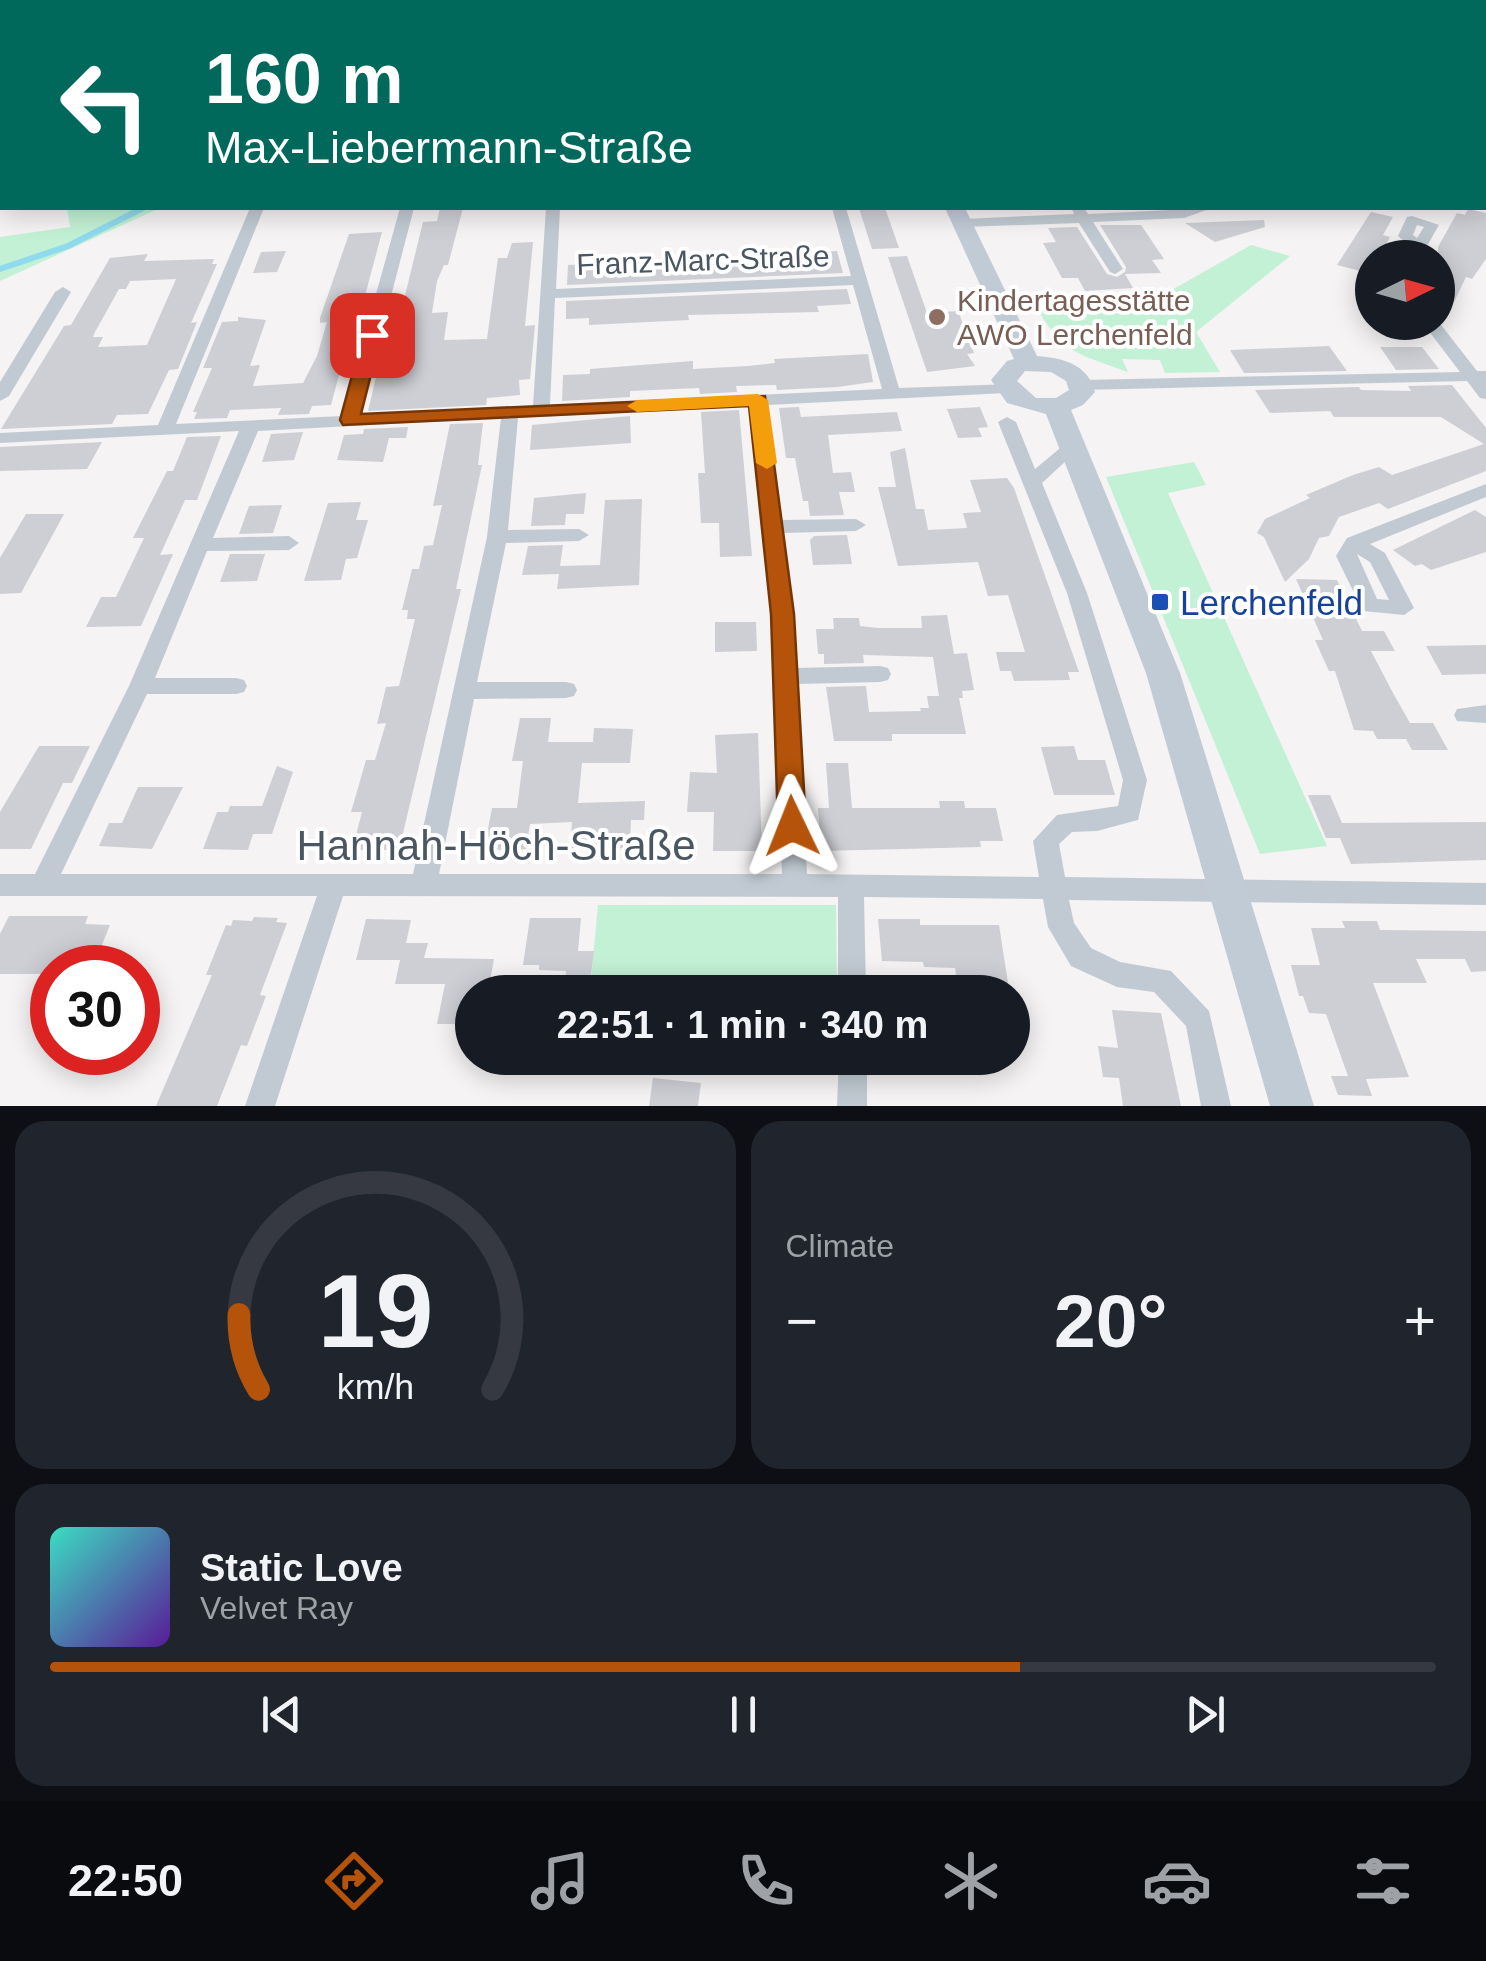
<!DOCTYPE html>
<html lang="en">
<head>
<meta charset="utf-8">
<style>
	:root { --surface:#171b24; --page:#20242c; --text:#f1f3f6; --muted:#9ea1a6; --line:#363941; --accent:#b45309 }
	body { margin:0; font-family:Helvetica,sans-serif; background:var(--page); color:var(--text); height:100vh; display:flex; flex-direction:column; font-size:38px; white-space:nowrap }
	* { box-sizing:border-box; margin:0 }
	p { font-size:32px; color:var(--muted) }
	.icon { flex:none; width:55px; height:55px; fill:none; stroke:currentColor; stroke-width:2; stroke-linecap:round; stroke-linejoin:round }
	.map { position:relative; height:1106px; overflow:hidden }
	.side { display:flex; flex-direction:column; gap:15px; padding:15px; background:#0d0f14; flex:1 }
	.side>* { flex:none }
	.banner { position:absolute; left:0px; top:0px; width:1488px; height:210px; box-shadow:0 5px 25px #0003; background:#00695c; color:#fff; overflow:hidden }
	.needle { width:65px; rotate:85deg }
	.tools { position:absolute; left:1355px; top:240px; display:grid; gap:20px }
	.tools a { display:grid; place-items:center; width:100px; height:100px; border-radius:50%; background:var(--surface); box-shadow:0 5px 25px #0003; font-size:50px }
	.speed { position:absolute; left:30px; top:945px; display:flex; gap:20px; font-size:50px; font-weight:700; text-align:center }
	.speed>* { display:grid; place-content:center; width:130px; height:130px; border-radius:50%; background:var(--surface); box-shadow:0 5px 25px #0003; line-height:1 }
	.speed .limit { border:15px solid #d22; background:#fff; color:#111 }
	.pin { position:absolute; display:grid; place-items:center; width:85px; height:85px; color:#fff; margin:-42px; border-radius:20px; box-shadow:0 5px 15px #0006 }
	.me { position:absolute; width:110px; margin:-55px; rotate:358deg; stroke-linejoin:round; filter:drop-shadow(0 0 8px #0008) }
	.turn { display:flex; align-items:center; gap:35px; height:210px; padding:0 40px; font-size:45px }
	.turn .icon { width:130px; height:130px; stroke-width:2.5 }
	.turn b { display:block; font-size:70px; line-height:85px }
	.big { font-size:75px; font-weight:800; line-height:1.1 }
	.side .card { flex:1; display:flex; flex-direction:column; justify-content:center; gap:15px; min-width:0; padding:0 35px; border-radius:30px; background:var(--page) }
	.side .dial { align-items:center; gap:0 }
	.dial svg { height:260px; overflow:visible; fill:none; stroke:var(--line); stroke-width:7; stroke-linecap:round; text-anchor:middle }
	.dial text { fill:var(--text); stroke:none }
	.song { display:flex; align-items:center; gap:30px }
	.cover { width:120px; height:120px; border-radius:15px; background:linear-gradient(135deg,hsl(170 70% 55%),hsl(270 70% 35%)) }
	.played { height:10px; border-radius:5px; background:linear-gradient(90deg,var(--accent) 70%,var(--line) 70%) }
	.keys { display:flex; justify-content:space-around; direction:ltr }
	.heat { display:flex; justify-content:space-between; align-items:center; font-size:55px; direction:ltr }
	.side .tiles { flex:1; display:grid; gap:15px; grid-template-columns:1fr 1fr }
	.card:last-child { grid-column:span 2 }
	.trip { position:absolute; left:455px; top:975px; width:575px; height:100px; border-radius:50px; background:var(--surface); box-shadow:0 5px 25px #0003; font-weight:800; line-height:100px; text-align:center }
	.tab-bar { display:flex; height:160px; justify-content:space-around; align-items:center; background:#090b0e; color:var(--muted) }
	.tab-bar .icon { width:70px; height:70px }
	.tab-bar .selected { color:var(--accent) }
	.tab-bar b { font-size:45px; color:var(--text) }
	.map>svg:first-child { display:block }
	.green { fill:#c3f1d5 }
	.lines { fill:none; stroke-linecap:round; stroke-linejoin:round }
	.stream { stroke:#90daee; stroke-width:6 }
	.building { fill:#cdcfd5; fill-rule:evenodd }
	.street { fill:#c1cad2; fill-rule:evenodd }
	.secondary { fill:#c1cbd6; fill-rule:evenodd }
	.route { fill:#b45309; stroke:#753606; stroke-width:2.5 }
	.slow { fill:#f59e0b }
	.education-dot { fill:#8d6e63; stroke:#fff; stroke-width:4 }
	.transit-dot { fill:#1a4fb4; stroke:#fff; stroke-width:4 }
	.labels { text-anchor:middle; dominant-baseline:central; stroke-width:8; stroke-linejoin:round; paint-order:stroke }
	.far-street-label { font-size:30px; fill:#4a5661; stroke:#fff }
	.far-education-label { font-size:30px; fill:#785e54; stroke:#fff; text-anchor:start }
	.transit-label { font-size:35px; fill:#164399; stroke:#fff; text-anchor:start }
	.near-street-label { font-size:42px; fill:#4a5661; stroke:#fff }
</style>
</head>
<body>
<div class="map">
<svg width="1486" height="1106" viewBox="0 0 1486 1106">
	<rect width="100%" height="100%" fill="#f5f3f3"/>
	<g class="green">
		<path d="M 67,208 L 160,208 L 0,281 L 0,237 L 70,227 Z"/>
		<path d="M 1251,245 L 1290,256 L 1196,332 L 1220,372 L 1165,373 L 1160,360 L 1122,359 L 1128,372 C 1074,352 1065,355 1034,304 L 1156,299 Z"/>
		<path d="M 1194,462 L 1206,485 L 1168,493 L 1327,846 L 1260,854 L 1106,477 Z"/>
		<path d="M 598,905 L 836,905 L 837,992 L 590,992 Z"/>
	</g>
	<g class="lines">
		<path class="stream" d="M 0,269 L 68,246 L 143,208"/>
	</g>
	<g class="building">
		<path d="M 440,208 L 463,208 L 448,265 L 444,265 L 437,281 L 432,313 L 448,312 L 444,340 L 487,339 L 498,258 L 507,258 L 512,243 L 533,242 L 525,326 L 535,325 L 530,379 L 519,380 L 520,395 L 487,398 L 486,405 L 368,411 L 377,373 L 386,373 L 423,222 L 437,221 Z"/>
		<path d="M 859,208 L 885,208 L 899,248 L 872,249 Z"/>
		<path d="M 1468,209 L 1486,213 L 1486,259 L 1472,279 L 1466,277 L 1454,302 L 1438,297 L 1438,247 L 1457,213 L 1465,215 Z"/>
		<path d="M 1371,212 L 1393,217 L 1383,235 L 1390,237 L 1381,254 L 1372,258 L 1368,273 L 1337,265 Z"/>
		<path d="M 1264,220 L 1265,227 L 1215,242 L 1185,223 Z"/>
		<path d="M 1100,225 L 1141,225 L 1164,259 L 1152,260 L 1161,273 L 1125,274 L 1133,288 L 1085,291 L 1078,278 L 1062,278 L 1043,243 L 1056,242 L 1048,228 L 1077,227 L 1107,274 L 1117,277 L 1125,272 L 1126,267 Z"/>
		<path d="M 382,232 L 350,352 L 339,375 L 331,405 L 312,406 L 309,414 L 278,415 L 281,408 L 230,410 L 227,418 L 194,419 L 197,412 L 193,412 L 212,368 L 203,368 L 222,322 L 238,321 L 238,317 L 266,320 L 250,366 L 260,365 L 253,386 L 303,383 L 317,356 L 327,322 L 320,323 L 320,318 L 349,234 Z"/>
		<path d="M 286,251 L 277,272 L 253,273 L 261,252 Z"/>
		<path d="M 837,251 L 843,273 L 567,285 L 568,265 L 620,263 L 620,269 L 670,267 L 694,265 L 694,259 Z"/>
		<path d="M 148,254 L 144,261 L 214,259 L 212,264 L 217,264 L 191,323 L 197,322 L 178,369 L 169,370 L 148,414 L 117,415 L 112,424 L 1,429 L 64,326 L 71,325 L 110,258 ZM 176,279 L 147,345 L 98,347 L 103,337 L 93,337 L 95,332 L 119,289 L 126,289 L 130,281 Z"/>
		<path d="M 907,256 L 927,313 L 958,311 L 974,353 L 967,354 L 975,366 L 927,372 L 888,257 Z"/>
		<path d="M 847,289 L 851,304 L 817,306 L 819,312 L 688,315 L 689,320 L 589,325 L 589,318 L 566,319 L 566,301 Z"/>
		<path d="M 1329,346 L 1347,371 L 1244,373 L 1230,350 Z"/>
		<path d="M 1380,347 L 1422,347 L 1439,369 L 1396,370 Z"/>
		<path d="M 868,354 L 873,382 L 837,387 L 777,390 L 776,385 L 736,386 L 737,392 L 700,394 L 699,388 L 630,391 L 630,397 L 562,401 L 563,375 L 590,374 L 590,369 L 693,361 L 693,369 L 748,366 L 775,363 L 774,359 Z"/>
		<path d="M 1452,385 L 1486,428 L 1486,471 L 1388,509 L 1379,503 L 1339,517 L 1329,536 L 1319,538 L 1309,559 L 1285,582 L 1264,537 L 1257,533 L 1265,519 L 1310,498 L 1306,495 L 1353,475 L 1379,467 L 1392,475 L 1484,444 L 1441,417 L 1334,417 L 1330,411 L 1270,413 L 1255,390 L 1359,387 L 1361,390 L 1411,391 L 1408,386 Z"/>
		<path d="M 799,407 L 801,417 L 897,412 L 902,431 L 828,435 L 833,473 L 851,472 L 855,492 L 839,492 L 844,515 L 810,516 L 808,501 L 803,501 L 795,458 L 786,458 L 779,408 Z"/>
		<path d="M 980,407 L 988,427 L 978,428 L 982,437 L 958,438 L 947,409 Z"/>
		<path d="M 739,410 L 752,556 L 720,557 L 719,523 L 701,523 L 698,473 L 705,473 L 701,412 Z"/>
		<path d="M 630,416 L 631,443 L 530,450 L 532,425 Z"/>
		<path d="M 483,423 L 478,465 L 482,465 L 456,589 L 461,589 L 399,850 L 352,850 L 362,812 L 351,812 L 366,760 L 375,760 L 386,723 L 377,724 L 386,687 L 399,686 L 415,619 L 407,619 L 408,610 L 402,610 L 412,569 L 419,569 L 424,546 L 433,545 L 442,505 L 433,506 L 450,424 Z"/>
		<path d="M 408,427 L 406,438 L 389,438 L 383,462 L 337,460 L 344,435 L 363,434 L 364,429 Z"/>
		<path d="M 303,432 L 294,460 L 262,462 L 271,434 Z"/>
		<path d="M 221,436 L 197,500 L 185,500 L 160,555 L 173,554 L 141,626 L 86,627 L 101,597 L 116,597 L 144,538 L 133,538 L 167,471 L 173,471 L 187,437 Z"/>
		<path d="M 102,442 L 87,469 L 0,471 L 0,447 Z"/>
		<path d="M 905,448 L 916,509 L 924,509 L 928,530 L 967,528 L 963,513 L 981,512 L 970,480 L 1007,478 L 1014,488 L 1079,672 L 1068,672 L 1070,680 L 1014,681 L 1011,671 L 1000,671 L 996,652 L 1025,652 L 1008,595 L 988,596 L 978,562 L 898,566 L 878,487 L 896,487 L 890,452 Z"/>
		<path d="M 586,493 L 584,514 L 566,514 L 565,525 L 531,526 L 534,498 Z"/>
		<path d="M 642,499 L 639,585 L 557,589 L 559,574 L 522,575 L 528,546 L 563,545 L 560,566 L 600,565 L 605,500 Z"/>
		<path d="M 361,502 L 356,520 L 368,520 L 357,558 L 346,559 L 341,580 L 304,581 L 328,503 Z"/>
		<path d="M 282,505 L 273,533 L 239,534 L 249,506 Z"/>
		<path d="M 1475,510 L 1486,517 L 1486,552 L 1431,570 L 1422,564 L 1415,566 L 1393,550 Z"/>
		<path d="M 26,514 L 64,514 L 21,593 L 0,594 L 0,558 Z"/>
		<path d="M 847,535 L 852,564 L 813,565 L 810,540 L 814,536 Z"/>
		<path d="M 230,554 L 265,554 L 257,581 L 220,582 Z"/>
		<path d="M 1296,579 L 1337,580 L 1362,631 L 1384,631 L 1395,651 L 1371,651 L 1393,693 L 1410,723 L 1433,723 L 1448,750 L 1412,750 L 1406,739 L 1377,739 L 1373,731 L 1354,730 L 1335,671 L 1329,671 L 1315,640 L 1323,640 Z"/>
		<path d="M 947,615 L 954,654 L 967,653 L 974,690 L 962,691 L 963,698 L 959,698 L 966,734 L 892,734 L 892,741 L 834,741 L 826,687 L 866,686 L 869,712 L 921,711 L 920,708 L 929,708 L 927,696 L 939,696 L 933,657 L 863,655 L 864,663 L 824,664 L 824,654 L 818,654 L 816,629 L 834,629 L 833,618 L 859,618 L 860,626 L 878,628 L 922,628 L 921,616 Z"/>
		<path d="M 715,622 L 756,622 L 757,651 L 715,652 Z"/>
		<path d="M 1486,645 L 1486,674 L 1442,675 L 1426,646 Z"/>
		<path d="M 520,718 L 551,718 L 548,742 L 593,742 L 594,728 L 633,729 L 630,763 L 582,763 L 578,803 L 645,801 L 644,820 L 631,820 L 630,848 L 570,850 L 572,822 L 530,824 L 526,849 L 484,850 L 492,808 L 517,808 L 523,761 L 512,761 Z"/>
		<path d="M 758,733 L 762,851 L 713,851 L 714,812 L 687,812 L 690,772 L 717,773 L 715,735 Z"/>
		<path d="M 39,746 L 90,746 L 72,783 L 63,783 L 31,849 L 0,849 L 0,812 Z"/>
		<path d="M 1074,746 L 1078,760 L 1105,760 L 1115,795 L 1054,795 L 1041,747 Z"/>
		<path d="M 826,763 L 848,763 L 852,808 L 940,808 L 939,801 L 964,801 L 965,808 L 996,808 L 1003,841 L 980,841 L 981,847 L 821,851 L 818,808 L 829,808 Z"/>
		<path d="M 277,766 L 293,772 L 272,834 L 253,834 L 248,850 L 203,849 L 217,812 L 228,812 L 230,806 L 262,806 Z"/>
		<path d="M 138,787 L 183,787 L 152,849 L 99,846 L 109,823 L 122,823 Z"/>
		<path d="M 1308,795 L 1330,795 L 1342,823 L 1486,822 L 1486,860 L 1351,864 L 1340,838 L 1326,838 Z"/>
		<path d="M 9,916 L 88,916 L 85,924 L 110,925 L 97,957 L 71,956 L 66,968 L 52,968 L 52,974 L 0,974 L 0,934 Z"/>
		<path d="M 254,917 L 278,918 L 276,922 L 287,923 L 260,995 L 266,996 L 247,1046 L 241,1045 L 217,1106 L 156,1106 L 212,975 L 206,975 L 226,925 L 231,926 L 233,920 L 252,921 Z"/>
		<path d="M 530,918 L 581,918 L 578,951 L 594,951 L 589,992 L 564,992 L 566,971 L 539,970 L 539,965 L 523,965 Z"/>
		<path d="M 366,919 L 411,920 L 406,943 L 428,943 L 424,958 L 494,959 L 488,992 L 472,992 L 472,1024 L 437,1024 L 445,984 L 395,984 L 400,960 L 356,960 Z"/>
		<path d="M 878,919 L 920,919 L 920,925 L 999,925 L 1008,983 L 957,982 L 955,968 L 924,967 L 923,962 L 882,961 Z"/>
		<path d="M 1342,921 L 1377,921 L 1380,930 L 1486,931 L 1486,971 L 1471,972 L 1465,959 L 1416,959 L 1427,983 L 1373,983 L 1409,1077 L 1366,1079 L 1372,1096 L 1338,1095 L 1331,1076 L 1348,1076 L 1326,1014 L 1309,1013 L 1303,996 L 1299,996 L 1291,965 L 1320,965 L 1311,928 L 1345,928 Z"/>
		<path d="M 1112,1010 L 1161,1013 L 1181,1106 L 1123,1106 L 1119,1078 L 1103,1077 L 1098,1046 L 1118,1048 Z"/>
		<path d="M 653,1078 L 701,1083 L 698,1106 L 649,1106 Z"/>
	</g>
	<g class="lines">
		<g class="street">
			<path d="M 632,0 L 651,0 L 652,2 L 635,2 Z"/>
			<path d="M 1363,0 L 1388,0 L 1389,2 L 1366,2 Z"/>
			<rect x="1485" y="15" width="1" height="6"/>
			<rect x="1485" y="156" width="1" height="8"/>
			<path d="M 250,208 L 264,208 L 176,424 L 342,416 L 400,208 L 414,208 L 360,415 L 533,406 L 546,208 L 560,208 L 556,289 L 851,276 L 832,208 L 846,208 L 899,388 L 1012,384 L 1015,388 L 1006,393 L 767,405 L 781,520 L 856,519 L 866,525 L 856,531 L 783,533 L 796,668 L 880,666 L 888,668 L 891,674 L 888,680 L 880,682 L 797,684 L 807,874 L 1039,877 L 1033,841 L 1057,815 L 1118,806 L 1123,780 L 1067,593 L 998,422 L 1007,417 L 1016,422 L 1035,469 L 1065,444 L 1071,442 L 1080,448 L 1042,483 L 1087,593 L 1147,780 L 1138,820 L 1097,831 L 1072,832 L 1059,844 L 1065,877 L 1486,883 L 1486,905 L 1069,900 L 1074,923 L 1091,948 L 1120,962 L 1171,971 L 1209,1011 L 1231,1106 L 1201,1106 L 1186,1026 L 1154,992 L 1117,987 L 1071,966 L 1048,927 L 1043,899 L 864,897 L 866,992 L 838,992 L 838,897 L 343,896 L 275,1106 L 245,1106 L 317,896 L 0,896 L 0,874 L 35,874 L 129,686 L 239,431 L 0,443 L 0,433 L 158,425 ZM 853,285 L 882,389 L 550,405 L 555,298 ZM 750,406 L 771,613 L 782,874 L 439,874 L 474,699 L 566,698 L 574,696 L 577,690 L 574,684 L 566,682 L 477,682 L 506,543 L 579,541 L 589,535 L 579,529 L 508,530 L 518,418 ZM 501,418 L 487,537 L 413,874 L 61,874 L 147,694 L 236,694 L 244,692 L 247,686 L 244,680 L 236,678 L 155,678 L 207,551 L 289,550 L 299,543 L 289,536 L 213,538 L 258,431 Z"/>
			<path d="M 1072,208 L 1084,208 L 1088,214 L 1212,208 L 1184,218 L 1093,222 L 1123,269 L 1115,274 L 1110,272 L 1079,223 L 963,227 L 956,223 L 963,219 L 1074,214 Z"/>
			<path d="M 1412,216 L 1439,225 L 1420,258 L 1405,258 L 1411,247 L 1398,236 L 1407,217 ZM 1417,225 L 1424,227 L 1417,238 L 1413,235 Z"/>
			<path d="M 63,287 L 71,292 L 9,396 L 0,401 L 0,382 L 55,292 Z"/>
			<path d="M 1438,321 L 1477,371 L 1486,371 L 1486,399 L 1480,398 L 1467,381 L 1082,390 L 1073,385 L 1082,380 L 1460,372 L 1422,322 Z"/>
			<path d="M 1486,484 L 1486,497 L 1370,544 L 1385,553 L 1414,608 L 1404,615 L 1363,611 L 1336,556 L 1347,538 ZM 1357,554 L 1370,562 L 1389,600 L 1377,599 Z"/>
			<path d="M 1486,705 L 1486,723 L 1457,721 L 1454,715 L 1457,709 Z"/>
			<path d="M 839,1058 L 867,1058 L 867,1106 L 837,1106 Z"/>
		</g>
		<path class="secondary" d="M 945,208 L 965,208 L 1037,356 C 1063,358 1088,364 1095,392 L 1083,405 L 1071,410 L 1180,673 L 1314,1106 L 1270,1106 L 1146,673 L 1046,414 L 1007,403 L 991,380 L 1007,361 L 1014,359 ZM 1025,371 L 1051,372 L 1066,381 L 1069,390 L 1056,398 L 1036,398 L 1017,381 Z"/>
	</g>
	<path class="route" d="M 372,330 L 381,335 L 361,414 L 765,396 L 794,614 L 806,826 L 802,834 L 792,837 L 782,834 L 778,826 L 771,614 L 749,406 L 343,425 L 340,420 L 363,335 Z"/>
	<path class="slow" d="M 758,394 L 768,400 L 777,463 L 767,469 L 756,463 L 749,406 L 637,412 L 627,406 L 637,400 Z"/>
	<circle class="education-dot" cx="937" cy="317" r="10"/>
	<rect class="transit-dot" x="1150" y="592" width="20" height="20" rx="5"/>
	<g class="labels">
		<g class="far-street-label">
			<text transform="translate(703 260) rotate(-2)">Franz-Marc-Straße</text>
		</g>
		<g class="far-education-label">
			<text x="957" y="300">Kindertagesstätte<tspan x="957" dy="34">AWO Lerchenfeld</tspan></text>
		</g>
		<g class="transit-label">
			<text x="1180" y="602">Lerchenfeld</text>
		</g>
		<g class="near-street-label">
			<text x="496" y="845">Hannah-Höch-Straße</text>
		</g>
	</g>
</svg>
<div class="tools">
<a><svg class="needle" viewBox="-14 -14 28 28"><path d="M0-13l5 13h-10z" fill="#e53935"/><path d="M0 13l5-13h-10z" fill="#9ea1a6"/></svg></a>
</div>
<div class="speed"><div class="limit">30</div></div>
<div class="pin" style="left:372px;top:335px;background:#d93025"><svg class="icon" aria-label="arrive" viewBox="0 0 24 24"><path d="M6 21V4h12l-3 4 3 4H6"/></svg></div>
<svg class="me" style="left:792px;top:826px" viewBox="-20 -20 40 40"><path d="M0-17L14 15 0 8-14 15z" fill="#b45309" stroke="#fff" stroke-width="4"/></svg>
<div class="trip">22:51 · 1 min · 340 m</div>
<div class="banner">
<div class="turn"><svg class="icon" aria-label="left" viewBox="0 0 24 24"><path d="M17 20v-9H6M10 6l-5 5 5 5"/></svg><div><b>160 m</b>Max-Liebermann-Straße</div></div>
</div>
</div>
<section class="side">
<div class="tiles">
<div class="card dial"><svg viewBox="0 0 100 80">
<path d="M14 69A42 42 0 1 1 86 69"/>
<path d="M14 69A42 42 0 0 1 8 46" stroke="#b45309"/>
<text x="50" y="56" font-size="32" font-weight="700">19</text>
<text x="50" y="72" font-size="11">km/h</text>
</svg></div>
<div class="card"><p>Climate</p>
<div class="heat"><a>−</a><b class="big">20°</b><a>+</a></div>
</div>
<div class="card">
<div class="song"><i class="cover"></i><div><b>Static Love</b><p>Velvet Ray</p></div></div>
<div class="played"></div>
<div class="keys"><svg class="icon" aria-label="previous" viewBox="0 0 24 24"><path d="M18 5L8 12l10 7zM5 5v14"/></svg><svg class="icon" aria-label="pause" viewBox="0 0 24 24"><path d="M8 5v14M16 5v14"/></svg><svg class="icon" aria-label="next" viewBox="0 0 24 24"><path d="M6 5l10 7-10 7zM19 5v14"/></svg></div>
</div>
</div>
</section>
<nav class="tab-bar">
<b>22:50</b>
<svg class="icon selected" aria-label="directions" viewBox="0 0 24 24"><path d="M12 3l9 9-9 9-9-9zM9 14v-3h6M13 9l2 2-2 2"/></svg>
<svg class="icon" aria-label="music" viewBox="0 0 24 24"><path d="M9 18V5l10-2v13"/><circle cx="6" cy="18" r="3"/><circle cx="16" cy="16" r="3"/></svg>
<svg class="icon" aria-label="phone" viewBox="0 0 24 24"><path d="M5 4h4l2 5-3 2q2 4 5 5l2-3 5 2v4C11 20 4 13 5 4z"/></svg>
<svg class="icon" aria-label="climate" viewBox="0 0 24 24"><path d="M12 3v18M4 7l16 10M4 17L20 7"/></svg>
<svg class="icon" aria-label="car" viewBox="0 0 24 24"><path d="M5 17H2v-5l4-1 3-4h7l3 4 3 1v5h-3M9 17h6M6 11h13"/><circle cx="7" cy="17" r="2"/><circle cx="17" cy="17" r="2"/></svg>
<svg class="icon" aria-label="filters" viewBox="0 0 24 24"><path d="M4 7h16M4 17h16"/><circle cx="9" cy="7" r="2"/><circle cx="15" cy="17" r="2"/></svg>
</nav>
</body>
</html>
